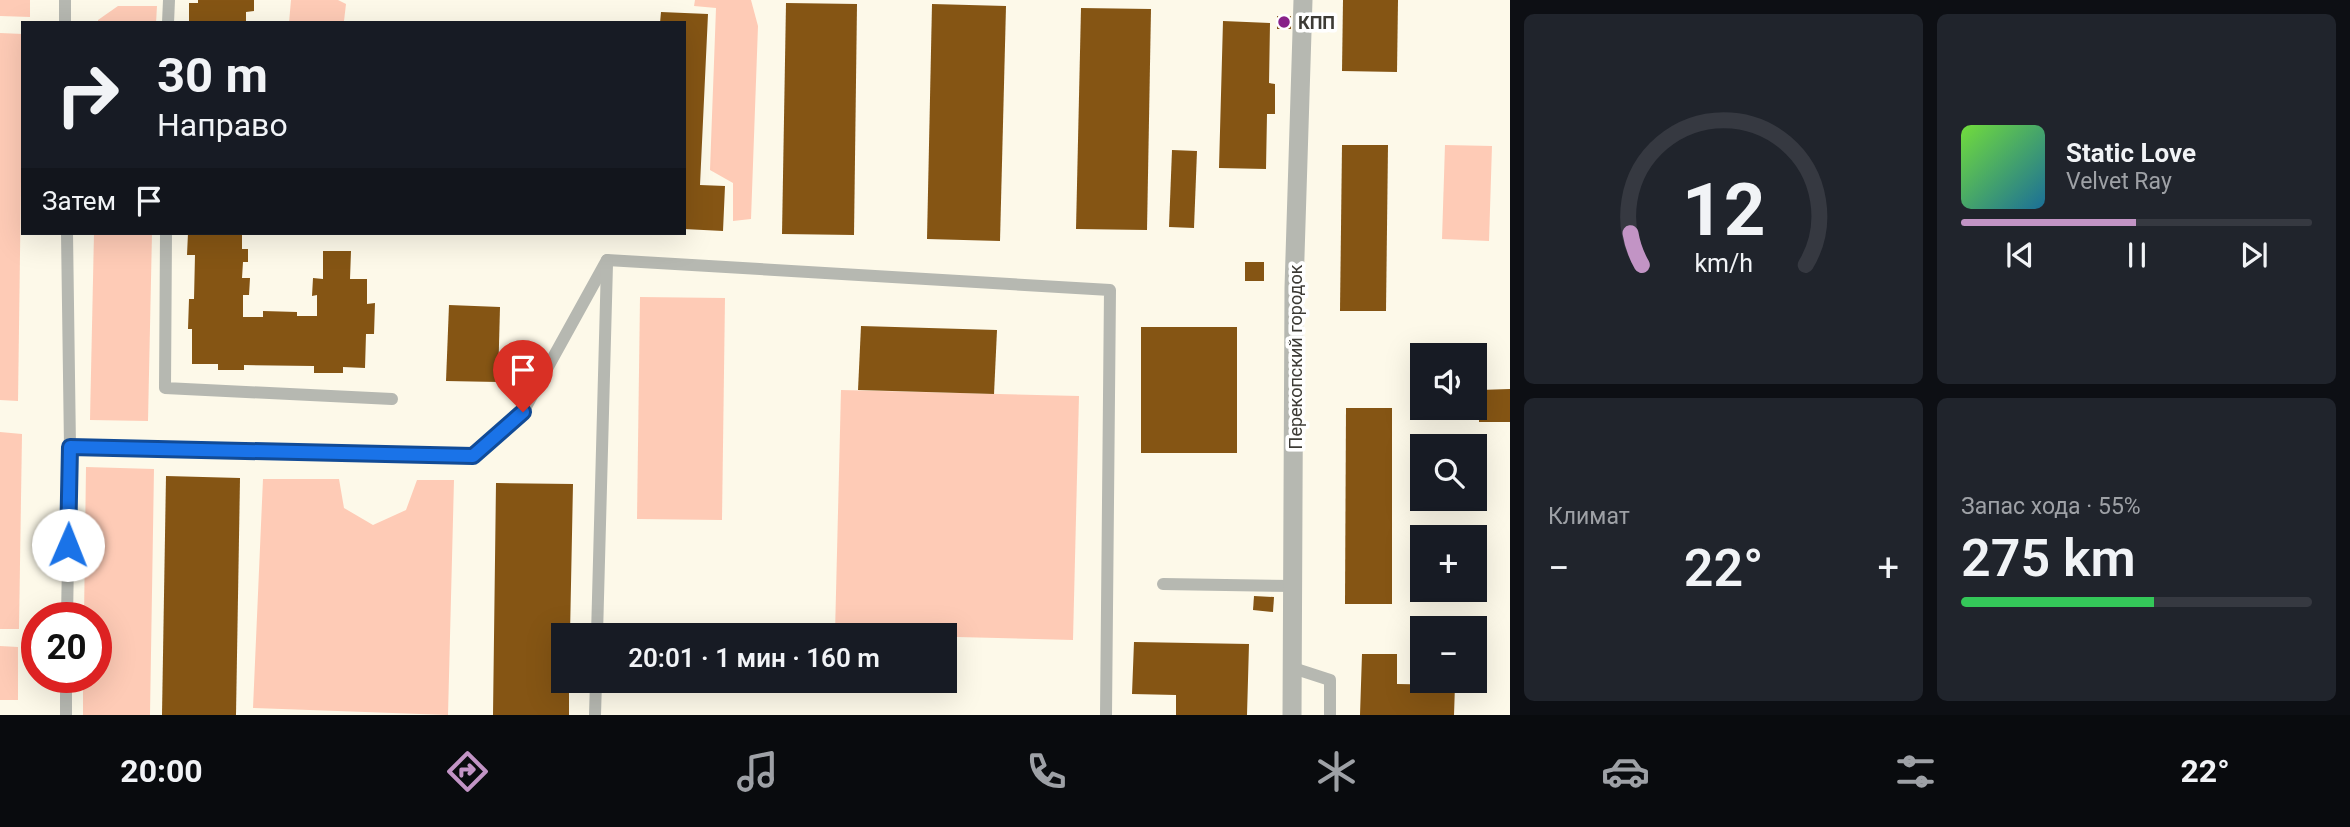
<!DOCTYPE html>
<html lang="ru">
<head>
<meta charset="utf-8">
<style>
	:root { --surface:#171b24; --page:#20242c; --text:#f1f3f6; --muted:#9ea1a6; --line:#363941; --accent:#c294c5 }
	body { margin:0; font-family:Roboto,sans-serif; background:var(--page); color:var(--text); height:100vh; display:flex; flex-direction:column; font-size:26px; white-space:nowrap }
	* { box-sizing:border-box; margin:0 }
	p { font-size:23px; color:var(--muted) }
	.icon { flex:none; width:38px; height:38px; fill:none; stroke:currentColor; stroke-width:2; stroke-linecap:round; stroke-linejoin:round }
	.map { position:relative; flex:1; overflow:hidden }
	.drawer { display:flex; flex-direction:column; gap:14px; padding:14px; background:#0d0f14; width:840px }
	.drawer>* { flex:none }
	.banner { position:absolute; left:21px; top:21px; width:665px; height:214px; border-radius:0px; box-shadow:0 7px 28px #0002; background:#171b24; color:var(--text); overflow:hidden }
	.fabs { position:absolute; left:1410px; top:343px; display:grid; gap:14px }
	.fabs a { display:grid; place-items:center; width:77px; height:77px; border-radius:0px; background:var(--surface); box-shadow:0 7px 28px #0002; font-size:35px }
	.speed { position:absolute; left:21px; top:602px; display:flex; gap:14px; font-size:35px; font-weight:700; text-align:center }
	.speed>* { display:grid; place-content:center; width:91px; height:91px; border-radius:50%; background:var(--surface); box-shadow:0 7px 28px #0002; line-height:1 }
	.speed .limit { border:10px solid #d22; background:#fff; color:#111 }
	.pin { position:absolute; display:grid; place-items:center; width:60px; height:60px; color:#fff; margin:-72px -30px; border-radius:50% 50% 50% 0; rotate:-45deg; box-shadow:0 0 7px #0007 }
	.pin .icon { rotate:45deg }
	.me { position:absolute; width:77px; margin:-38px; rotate:1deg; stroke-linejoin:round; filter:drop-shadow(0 0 5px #0008) }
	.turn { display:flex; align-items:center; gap:24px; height:147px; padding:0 21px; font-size:32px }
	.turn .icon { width:91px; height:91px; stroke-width:2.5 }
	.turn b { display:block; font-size:49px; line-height:60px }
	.then { display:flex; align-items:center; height:66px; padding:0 21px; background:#0003; gap:14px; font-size:26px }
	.big { font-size:52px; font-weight:600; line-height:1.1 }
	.drawer .tile { flex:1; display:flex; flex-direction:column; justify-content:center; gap:10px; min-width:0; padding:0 24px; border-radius:10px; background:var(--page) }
	.drawer .dial { align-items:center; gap:0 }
	.dial svg { height:182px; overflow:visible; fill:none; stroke:var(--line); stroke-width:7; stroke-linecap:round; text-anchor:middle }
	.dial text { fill:var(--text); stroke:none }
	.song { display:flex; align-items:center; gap:21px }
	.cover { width:84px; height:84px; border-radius:10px; background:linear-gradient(135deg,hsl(100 70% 55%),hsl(200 70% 35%)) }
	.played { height:7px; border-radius:4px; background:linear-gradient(90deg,var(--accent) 50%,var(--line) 50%) }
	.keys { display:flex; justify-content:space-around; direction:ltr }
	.heat { display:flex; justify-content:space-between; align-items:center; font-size:38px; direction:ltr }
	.charge { height:10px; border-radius:5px; background:linear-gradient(90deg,#34c759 55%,var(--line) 0) }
	.drawer .tiles { flex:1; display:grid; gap:14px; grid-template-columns:repeat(2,1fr) }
	.trip { position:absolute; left:551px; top:623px; width:406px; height:70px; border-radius:0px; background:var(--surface); box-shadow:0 7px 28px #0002; font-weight:600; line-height:70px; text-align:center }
	.tab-bar { display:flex; height:112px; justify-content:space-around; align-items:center; background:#090b0e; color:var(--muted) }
	.tab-bar .icon { width:49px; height:49px }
	.tab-bar .on { color:var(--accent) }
	.tab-bar b { font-size:32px; color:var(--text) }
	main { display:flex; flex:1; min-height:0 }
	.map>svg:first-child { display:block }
	.green { fill:#fecbb6 }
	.building { fill:#855514 }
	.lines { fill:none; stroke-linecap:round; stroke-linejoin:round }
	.service { stroke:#b6b8b1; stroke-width:12 }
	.minor { stroke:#b6b8b1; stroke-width:19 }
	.route-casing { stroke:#114b97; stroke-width:18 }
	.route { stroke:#1a73e8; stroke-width:12 }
	.poi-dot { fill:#882189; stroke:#fff; stroke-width:2.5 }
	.labels { text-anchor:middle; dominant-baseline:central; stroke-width:7; stroke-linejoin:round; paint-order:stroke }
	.poi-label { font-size:18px; font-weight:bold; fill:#3d3b35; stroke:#fff; text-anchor:start }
	.street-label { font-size:18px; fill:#3d3b35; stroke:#fff }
</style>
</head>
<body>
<main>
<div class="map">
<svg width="1510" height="715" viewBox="0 0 1510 715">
	<rect width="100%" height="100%" fill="#fdf9e9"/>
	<g class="green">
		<path d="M 0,0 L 30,0 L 30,17 L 0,16 Z"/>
		<path d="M 291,0 L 338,0 L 346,4 L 344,21 L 289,23 Z"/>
		<path d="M 695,0 L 751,0 L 758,26 L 751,219 L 733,221 L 733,183 L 710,170 L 716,8 L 694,6 Z"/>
		<path d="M 118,6 L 157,6 L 156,23 L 98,23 L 98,20 Z"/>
		<path d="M 0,33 L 23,34 L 18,401 L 0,400 Z"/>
		<path d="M 1445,145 L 1492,146 L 1489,241 L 1442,239 Z"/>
		<path d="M 94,233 L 152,233 L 148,421 L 90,420 Z"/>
		<path d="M 640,297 L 725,298 L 722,520 L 637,519 Z"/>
		<path d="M 841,390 L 1079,396 L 1073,640 L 835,634 Z"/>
		<path d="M 0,432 L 22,434 L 19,629 L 0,629 Z"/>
		<path d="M 86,467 L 154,469 L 150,715 L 83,715 L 83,677 L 96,677 L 96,618 L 84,618 Z"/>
		<path d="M 263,479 L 339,479 L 344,508 L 373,525 L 406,510 L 417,480 L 454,480 L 448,715 L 253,708 Z"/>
		<path d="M 0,646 L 18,647 L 18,700 L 0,700 Z"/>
	</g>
	<g class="building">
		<path d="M 198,0 L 254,0 L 254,11 L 246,12 L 246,23 L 189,23 L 189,3 L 198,3 Z"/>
		<path d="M 1343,0 L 1398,0 L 1397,72 L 1342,71 Z"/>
		<path d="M 786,3 L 857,4 L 854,235 L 782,234 Z"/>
		<path d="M 932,4 L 1006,6 L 1000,241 L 927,239 Z"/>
		<path d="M 1081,8 L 1151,9 L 1147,230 L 1076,229 Z"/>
		<path d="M 661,12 L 708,14 L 700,185 L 725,186 L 723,231 L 684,229 L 684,23 L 660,23 Z"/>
		<rect x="1277" y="16" width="14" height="13"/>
		<path d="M 1223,21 L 1270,23 L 1269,83 L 1275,84 L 1275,114 L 1267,114 L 1266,169 L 1219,168 Z"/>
		<path d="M 1342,145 L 1388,145 L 1386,311 L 1340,311 Z"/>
		<path d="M 1172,150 L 1197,151 L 1194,228 L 1169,227 Z"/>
		<path d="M 188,233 L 242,233 L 242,249 L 248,249 L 248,262 L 243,262 L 242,278 L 250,278 L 249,295 L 243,295 L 243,317 L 263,317 L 263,311 L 297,312 L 297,316 L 317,316 L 317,295 L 312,296 L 313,278 L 323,279 L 323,251 L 351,251 L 350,279 L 367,279 L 367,304 L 375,303 L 374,334 L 366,334 L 365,368 L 343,367 L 343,373 L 314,373 L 314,366 L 244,365 L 244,370 L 218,370 L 218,364 L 192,364 L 192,329 L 188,329 L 189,299 L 194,299 L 195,255 L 187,255 Z"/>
		<rect x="1245" y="262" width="19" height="19"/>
		<path d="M 449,305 L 500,307 L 498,382 L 446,381 Z"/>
		<path d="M 861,326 L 997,330 L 994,394 L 858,390 Z"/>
		<rect x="1141" y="327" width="96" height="126"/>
		<path d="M 1510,389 L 1510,422 L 1479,422 L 1479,390 Z"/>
		<path d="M 1346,408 L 1392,408 L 1392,604 L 1345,604 Z"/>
		<path d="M 166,476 L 240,478 L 236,715 L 162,715 Z"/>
		<path d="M 496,483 L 573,484 L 570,635 L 564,635 L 564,681 L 569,681 L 569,715 L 493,715 Z"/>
		<path d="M 1254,596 L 1274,597 L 1273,612 L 1253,610 Z"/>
		<path d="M 1134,642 L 1249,644 L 1247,715 L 1176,715 L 1176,695 L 1132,694 Z"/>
		<path d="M 1362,654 L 1397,654 L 1397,684 L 1455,685 L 1454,715 L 1360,715 Z"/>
	</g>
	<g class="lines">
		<g class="service">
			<path d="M 65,23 L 65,0"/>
			<path d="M 168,23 L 169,0"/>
			<path d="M 166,233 L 165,388 L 392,399"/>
			<path d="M 607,260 L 1110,290 L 1106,715"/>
			<path d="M 70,447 L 473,456 L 523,412 L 607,260"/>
			<path d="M 1163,584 L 1294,586"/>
			<path d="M 67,618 L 70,447 L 67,233"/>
			<path d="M 597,635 L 607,264"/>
			<path d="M 1293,668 L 1330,680 L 1330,715"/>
			<path d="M 66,715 L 66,677"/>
			<path d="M 595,715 L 596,681"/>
		</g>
		<path class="minor" d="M 1292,715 L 1294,288 L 1303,0"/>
	</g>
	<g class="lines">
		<g class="route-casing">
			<path id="route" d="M 68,545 L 70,447 L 473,456 L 523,412"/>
		</g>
		<use href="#route" class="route"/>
	</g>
	<circle class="poi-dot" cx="1284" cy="22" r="7"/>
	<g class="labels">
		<g class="poi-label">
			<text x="1298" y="22">КПП</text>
		</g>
		<g class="street-label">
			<text transform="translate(1295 357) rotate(-90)">Перекопский городок</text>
		</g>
	</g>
</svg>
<div class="fabs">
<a><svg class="icon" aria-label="sound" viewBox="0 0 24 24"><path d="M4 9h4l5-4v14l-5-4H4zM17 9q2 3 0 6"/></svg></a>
<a><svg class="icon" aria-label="search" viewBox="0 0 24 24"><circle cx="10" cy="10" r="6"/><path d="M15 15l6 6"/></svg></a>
<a>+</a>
<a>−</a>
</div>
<div class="speed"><div class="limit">20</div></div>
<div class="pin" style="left:523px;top:412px;background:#d93025"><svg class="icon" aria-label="arrive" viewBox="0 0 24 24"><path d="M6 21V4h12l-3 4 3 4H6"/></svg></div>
<svg class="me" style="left:68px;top:545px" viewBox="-20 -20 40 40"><circle r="19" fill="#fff"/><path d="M0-13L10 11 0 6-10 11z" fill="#1a73e8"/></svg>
<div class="trip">20:01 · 1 мин · 160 m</div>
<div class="banner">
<div class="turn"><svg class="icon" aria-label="right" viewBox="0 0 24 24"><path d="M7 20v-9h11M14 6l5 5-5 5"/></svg><div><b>30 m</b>Направо</div></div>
<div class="then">Затем<svg class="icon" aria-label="arrive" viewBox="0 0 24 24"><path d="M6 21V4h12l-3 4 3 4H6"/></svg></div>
</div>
</div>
<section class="drawer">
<div class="tiles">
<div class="tile dial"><svg viewBox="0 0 100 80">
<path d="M14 69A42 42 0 1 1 86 69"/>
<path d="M14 69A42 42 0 0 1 9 55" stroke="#c294c5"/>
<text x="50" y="56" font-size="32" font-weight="700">12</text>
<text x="50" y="72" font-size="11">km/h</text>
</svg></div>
<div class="tile">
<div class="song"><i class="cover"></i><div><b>Static Love</b><p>Velvet Ray</p></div></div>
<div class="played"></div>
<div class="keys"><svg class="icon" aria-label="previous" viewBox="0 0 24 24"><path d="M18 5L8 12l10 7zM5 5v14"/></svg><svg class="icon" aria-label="pause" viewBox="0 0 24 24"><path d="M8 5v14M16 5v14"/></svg><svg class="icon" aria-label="next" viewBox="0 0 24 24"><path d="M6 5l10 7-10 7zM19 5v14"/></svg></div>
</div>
<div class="tile"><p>Климат</p>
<div class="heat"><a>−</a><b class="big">22°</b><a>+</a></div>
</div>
<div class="tile"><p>Запас хода · 55%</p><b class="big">275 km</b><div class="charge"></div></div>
</div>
</section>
</main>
<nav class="tab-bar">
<b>20:00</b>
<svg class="icon on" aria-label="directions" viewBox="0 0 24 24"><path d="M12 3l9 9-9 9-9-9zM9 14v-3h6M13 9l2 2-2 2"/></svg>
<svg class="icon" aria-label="music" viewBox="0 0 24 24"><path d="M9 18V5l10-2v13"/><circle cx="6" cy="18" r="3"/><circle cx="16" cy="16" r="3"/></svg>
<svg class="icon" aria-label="phone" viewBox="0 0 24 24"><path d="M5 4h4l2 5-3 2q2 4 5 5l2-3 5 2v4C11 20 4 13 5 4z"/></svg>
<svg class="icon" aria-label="climate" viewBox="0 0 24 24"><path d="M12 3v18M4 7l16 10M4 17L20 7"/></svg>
<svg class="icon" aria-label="car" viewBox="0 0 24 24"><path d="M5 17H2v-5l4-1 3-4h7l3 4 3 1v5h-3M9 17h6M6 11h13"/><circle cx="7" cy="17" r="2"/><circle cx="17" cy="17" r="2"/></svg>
<svg class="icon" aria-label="filters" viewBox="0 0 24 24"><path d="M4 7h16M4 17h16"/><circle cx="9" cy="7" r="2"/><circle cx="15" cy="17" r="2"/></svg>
<b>22°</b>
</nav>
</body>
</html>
